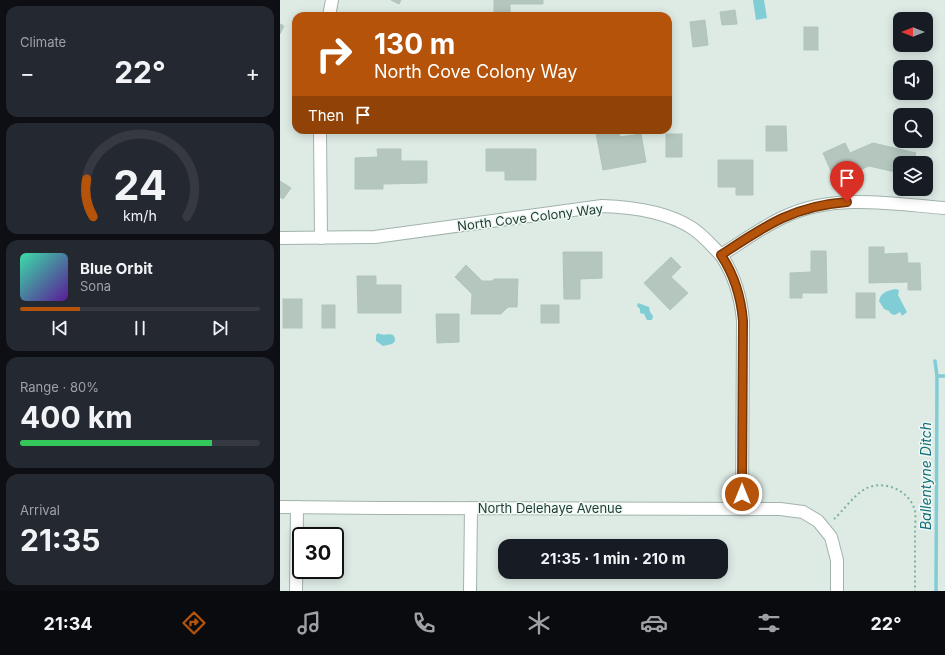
<!DOCTYPE html>
<html lang="en">
<head>
<meta charset="utf-8">
<style>
	:root { --surface:#171b24; --page:#242831; --text:#f1f3f6; --muted:#9ea1a6; --line:#363941; --accent:#b45309 }
	body { margin:0; font-family:Inter,sans-serif; background:var(--page); color:var(--text); height:100vh; display:flex; flex-direction:column; font-size:15px; white-space:nowrap }
	* { box-sizing:border-box; margin:0 }
	p { font-size:13px; color:var(--muted) }
	.icon { flex:none; width:22px; height:22px; fill:none; stroke:currentColor; stroke-width:2; stroke-linecap:round; stroke-linejoin:round }
	.map { position:relative; flex:1; overflow:hidden }
	.panel { display:flex; flex-direction:column; gap:6px; padding:6px; background:#0d0f14; width:280px }
	.panel>* { flex:none }
	.top-card { position:absolute; left:12px; top:12px; width:380px; height:122px; border-radius:12px; box-shadow:0 2px 10px #0003; background:#b45309; color:#fff; overflow:hidden }
	.needle { width:26px; rotate:270deg }
	.tools { position:absolute; left:613px; top:12px; display:grid; gap:8px }
	.tools a { display:grid; place-items:center; width:40px; height:40px; border-radius:8px; background:var(--surface); box-shadow:0 2px 10px #0003; font-size:20px }
	.speed { position:absolute; left:12px; top:527px; display:flex; gap:8px; font-size:20px; font-weight:700; text-align:center }
	.speed>* { display:grid; place-content:center; width:52px; height:52px; border-radius:50%; background:var(--surface); box-shadow:0 2px 10px #0003; line-height:1 }
	.speed .limit { border:2px solid #111; border-radius:6px; background:#fff; color:#111 }
	.pin { position:absolute; display:grid; place-items:center; width:34px; height:34px; color:#fff; margin:-41px -17px; border-radius:50% 50% 50% 0; rotate:-45deg; box-shadow:0 0 4px #0007 }
	.pin .icon { rotate:45deg }
	.me { position:absolute; width:44px; margin:-22px; rotate:0deg; stroke-linejoin:round; filter:drop-shadow(0 0 3px #0008) }
	.turn { display:flex; align-items:center; gap:14px; height:84px; padding:0 16px; font-size:18px }
	.turn .icon { width:52px; height:52px; stroke-width:2.5 }
	.turn b { display:block; font-size:28px; line-height:34px }
	.then { display:flex; align-items:center; height:38px; padding:0 16px; background:#0003; gap:8px; font-size:15px }
	.big { font-size:30px; font-weight:700; line-height:1.1 }
	.panel .tile { flex:1; display:flex; flex-direction:column; justify-content:center; gap:6px; min-width:0; padding:0 14px; border-radius:12px; background:var(--page) }
	.panel .dial { align-items:center; gap:0 }
	.dial svg { height:104px; overflow:visible; fill:none; stroke:var(--line); stroke-width:7; stroke-linecap:round; text-anchor:middle }
	.dial text { fill:var(--text); stroke:none }
	.song { display:flex; align-items:center; gap:12px }
	.cover { width:48px; height:48px; border-radius:6px; background:linear-gradient(135deg,hsl(160 70% 55%),hsl(270 70% 35%)) }
	.played { height:4px; border-radius:2px; background:linear-gradient(90deg,var(--accent) 25%,var(--line) 25%) }
	.keys { display:flex; justify-content:space-around; direction:ltr }
	.heat { display:flex; justify-content:space-between; align-items:center; font-size:22px; direction:ltr }
	.charge { height:6px; border-radius:3px; background:linear-gradient(90deg,#34c759 80%,var(--line) 0) }
	.trip { position:absolute; left:218px; top:539px; width:230px; height:40px; border-radius:12px; background:var(--surface); box-shadow:0 2px 10px #0003; font-weight:700; line-height:40px; text-align:center }
	.dock { display:flex; height:64px; justify-content:space-around; align-items:center; background:#090b0e; color:var(--muted) }
	.dock .icon { width:28px; height:28px }
	.dock .on { color:var(--accent) }
	.dock b { font-size:18px; color:var(--text) }
	main { display:flex; flex:1; min-height:0 }
	.map>svg:first-child { display:block }
	.water { fill:#81cdd6 }
	.lines { fill:none; stroke-linecap:round; stroke-linejoin:round }
	.stream { stroke:#81cdd6; stroke-width:3.5 }
	.building { fill:#b4c6be; stroke:#b0c5bc }
	.street-casing { stroke:#a1b3ac; stroke-width:14 }
	.path { stroke:#7cb29f; stroke-width:2; stroke-dasharray:2 3; stroke-linecap:butt }
	.street { stroke:#fff; stroke-width:12 }
	.route-casing { stroke:#753606; stroke-width:10 }
	.route { stroke:#b45309; stroke-width:7 }
	.labels { text-anchor:middle; dominant-baseline:central; stroke-width:3; stroke-linejoin:round; paint-order:stroke }
	.street-label { font-size:13px; fill:#1e3d33; stroke:#eff8f3 }
	.water-label { font-size:14px; font-style:italic; fill:#14707d; stroke:#eff8f3 }
</style>
</head>
<body>
<main>
<section class="panel">
<div class="tile"><p>Climate</p>
<div class="heat"><a>−</a><b class="big">22°</b><a>+</a></div>
</div>
<div class="tile dial"><svg viewBox="0 0 100 80">
<path d="M14 69A42 42 0 1 1 86 69"/>
<path d="M14 69A42 42 0 0 1 9 40" stroke="#b45309"/>
<text x="50" y="56" font-size="32" font-weight="700">24</text>
<text x="50" y="72" font-size="11">km/h</text>
</svg></div>
<div class="tile">
<div class="song"><i class="cover"></i><div><b>Blue Orbit</b><p>Sona</p></div></div>
<div class="played"></div>
<div class="keys"><svg class="icon" aria-label="previous" viewBox="0 0 24 24"><path d="M18 5L8 12l10 7zM5 5v14"/></svg><svg class="icon" aria-label="pause" viewBox="0 0 24 24"><path d="M8 5v14M16 5v14"/></svg><svg class="icon" aria-label="next" viewBox="0 0 24 24"><path d="M6 5l10 7-10 7zM19 5v14"/></svg></div>
</div>
<div class="tile"><p>Range · 80%</p><b class="big">400 km</b><div class="charge"></div></div>
<div class="tile"><p>Arrival</p><b class="big">21:35</b></div>
</section>
<div class="map">
<svg width="665" height="591" viewBox="0 0 665 591">
	<rect width="100%" height="100%" fill="#deebe5"/>
	<g class="water">
		<path d="M 473,0 L 484,0 L 487,18 L 476,20 Z"/>
		<path d="M 615,289 L 619,290 L 618,295 L 627,312 L 622,316 L 620,312 L 615,315 L 611,314 L 609,311 L 604,309 L 599,301 C 601,292 607,291 615,289 Z"/>
		<path d="M 358,303 L 369,307 L 370,312 L 373,316 L 372,320 L 367,320 L 364,314 L 360,313 L 360,309 L 357,306 Z"/>
		<path d="M 98,333 C 104,338 115,329 115,341 L 112,344 L 103,346 L 96,341 L 96,335 Z"/>
	</g>
	<g class="lines">
		<g class="stream">
			<path d="M 655,361 L 657,376 L 656,591"/>
			<path d="M 657,376 L 665,376"/>
		</g>
	</g>
	<g class="building">
		<path d="M 111,0 L 121,0 L 119,4 Z"/>
		<path d="M 214,0 L 263,0 L 263,4 L 230,4 L 230,14 L 236,14 L 236,16 L 214,16 Z"/>
		<path d="M 455,10 L 457,24 L 442,25 L 440,12 Z"/>
		<path d="M 425,20 L 428,45 L 413,47 L 410,22 Z"/>
		<path d="M 0,24 L 4,26 L 0,34 Z"/>
		<rect x="524" y="27" width="14" height="23"/>
		<path d="M 486,126 L 506,126 L 507,151 L 486,151 Z"/>
		<path d="M 334,130 L 338,130 L 340,137 L 361,134 L 366,162 L 323,170 L 316,133 Z"/>
		<rect x="386" y="134" width="16" height="23"/>
		<path d="M 565,143 L 570,153 L 593,143 L 636,153 L 633,163 L 620,163 L 620,173 L 589,166 L 559,179 L 554,178 L 543,153 Z"/>
		<path d="M 97,149 L 121,149 L 121,161 L 147,161 L 147,183 L 103,184 L 103,189 L 75,189 L 75,158 L 98,157 Z"/>
		<path d="M 206,149 L 256,149 L 256,180 L 225,180 L 225,171 L 206,171 Z"/>
		<path d="M 438,160 L 473,160 L 473,195 L 456,195 L 456,187 L 438,187 Z"/>
		<path d="M 0,181 L 11,188 L 3,199 L 0,197 Z"/>
		<path d="M 589,247 L 604,247 L 604,254 L 627,253 L 628,263 L 640,263 L 641,290 L 628,290 L 628,282 L 589,283 Z"/>
		<path d="M 531,251 L 546,251 L 547,293 L 522,293 L 522,298 L 510,298 L 510,273 L 531,272 Z"/>
		<path d="M 283,252 L 322,252 L 322,278 L 300,279 L 300,299 L 284,299 Z"/>
		<path d="M 391,257 L 401,267 L 391,277 L 408,293 L 390,310 L 364,283 Z"/>
		<path d="M 186,265 L 202,281 L 212,281 L 214,279 L 238,279 L 237,307 L 228,307 L 221,314 L 191,314 L 192,294 L 175,277 Z"/>
		<path d="M 77,276 L 96,276 L 96,285 L 121,285 L 121,313 L 78,313 Z"/>
		<rect x="576" y="293" width="19" height="25"/>
		<rect x="3" y="299" width="19" height="29"/>
		<rect x="42" y="305" width="13" height="23"/>
		<rect x="261" y="305" width="18" height="18"/>
		<path d="M 156,314 L 179,314 L 179,342 L 157,343 Z"/>
	</g>
	<g class="lines">
		<g class="street-casing">
			<g id="street">
				<path d="M 49,16 L 52,0"/>
				<path d="M 40,130 L 41,238"/>
				<path d="M 0,238 L 95,237 L 322,206 C 352,207 386,211 412,228 C 423,235 432,246 441,255 C 462,242 483,226 506,216 C 556,193 613,204 665,208"/>
				<path d="M 441,255 C 455,276 461,297 463,321 L 462,509"/>
				<path d="M 0,507 L 101,508 L 500,509 L 523,512 L 538,521 L 551,537 L 557,560 L 557,591"/>
				<path d="M 16,591 L 17,507"/>
				<path d="M 190,591 L 191,508"/>
			</g>
		</g>
		<path class="path" d="M 554,519 C 563,511 574,495 585,489 C 603,479 630,490 635,511 C 636,517 635,526 635,532 C 635,552 635,571 635,591"/>
		<use href="#street" class="street"/>
	</g>
	<g class="lines">
		<g class="route-casing">
			<path id="route" d="M 462,494 L 463,321 C 461,297 455,276 441,255 C 485,226 513,206 567,202"/>
		</g>
		<use href="#route" class="route"/>
	</g>
	<g class="labels">
		<g class="street-label">
			<text transform="translate(250 217) rotate(-7)">North Cove Colony Way</text>
			<text x="270" y="508">North Delehaye Avenue</text>
		</g>
		<g class="water-label">
			<text transform="translate(645 476) rotate(-90)">Ballentyne Ditch</text>
		</g>
	</g>
</svg>
<div class="tools">
<a><svg class="needle" viewBox="-14 -14 28 28"><path d="M0-13l5 13h-10z" fill="#e53935"/><path d="M0 13l5-13h-10z" fill="#9ea1a6"/></svg></a>
<a><svg class="icon" aria-label="sound" viewBox="0 0 24 24"><path d="M4 9h4l5-4v14l-5-4H4zM17 9q2 3 0 6"/></svg></a>
<a><svg class="icon" aria-label="search" viewBox="0 0 24 24"><circle cx="10" cy="10" r="6"/><path d="M15 15l6 6"/></svg></a>
<a><svg class="icon" aria-label="layers" viewBox="0 0 24 24"><path d="M12 4l9 5-9 5-9-5zM3 14l9 5 9-5"/></svg></a>
</div>
<div class="speed"><div class="limit">30</div></div>
<div class="pin" style="left:567px;top:202px;background:#d93025"><svg class="icon" aria-label="arrive" viewBox="0 0 24 24"><path d="M6 21V4h12l-3 4 3 4H6"/></svg></div>
<svg class="me" style="left:462px;top:494px" viewBox="-20 -20 40 40"><circle r="17" fill="#b45309" stroke="#fff" stroke-width="3"/><path d="M0-11L8 9 0 5-8 9z" fill="#fff"/></svg>
<div class="trip">21:35 · 1 min · 210 m</div>
<div class="top-card">
<div class="turn"><svg class="icon" aria-label="right" viewBox="0 0 24 24"><path d="M7 20v-9h11M14 6l5 5-5 5"/></svg><div><b>130 m</b>North Cove Colony Way</div></div>
<div class="then">Then<svg class="icon" aria-label="arrive" viewBox="0 0 24 24"><path d="M6 21V4h12l-3 4 3 4H6"/></svg></div>
</div>
</div>
</main>
<nav class="dock">
<b>21:34</b>
<svg class="icon on" aria-label="directions" viewBox="0 0 24 24"><path d="M12 3l9 9-9 9-9-9zM9 14v-3h6M13 9l2 2-2 2"/></svg>
<svg class="icon" aria-label="music" viewBox="0 0 24 24"><path d="M9 18V5l10-2v13"/><circle cx="6" cy="18" r="3"/><circle cx="16" cy="16" r="3"/></svg>
<svg class="icon" aria-label="phone" viewBox="0 0 24 24"><path d="M5 4h4l2 5-3 2q2 4 5 5l2-3 5 2v4C11 20 4 13 5 4z"/></svg>
<svg class="icon" aria-label="climate" viewBox="0 0 24 24"><path d="M12 3v18M4 7l16 10M4 17L20 7"/></svg>
<svg class="icon" aria-label="car" viewBox="0 0 24 24"><path d="M5 17H2v-5l4-1 3-4h7l3 4 3 1v5h-3M9 17h6M6 11h13"/><circle cx="7" cy="17" r="2"/><circle cx="17" cy="17" r="2"/></svg>
<svg class="icon" aria-label="filters" viewBox="0 0 24 24"><path d="M4 7h16M4 17h16"/><circle cx="9" cy="7" r="2"/><circle cx="15" cy="17" r="2"/></svg>
<b>22°</b>
</nav>
</body>
</html>
